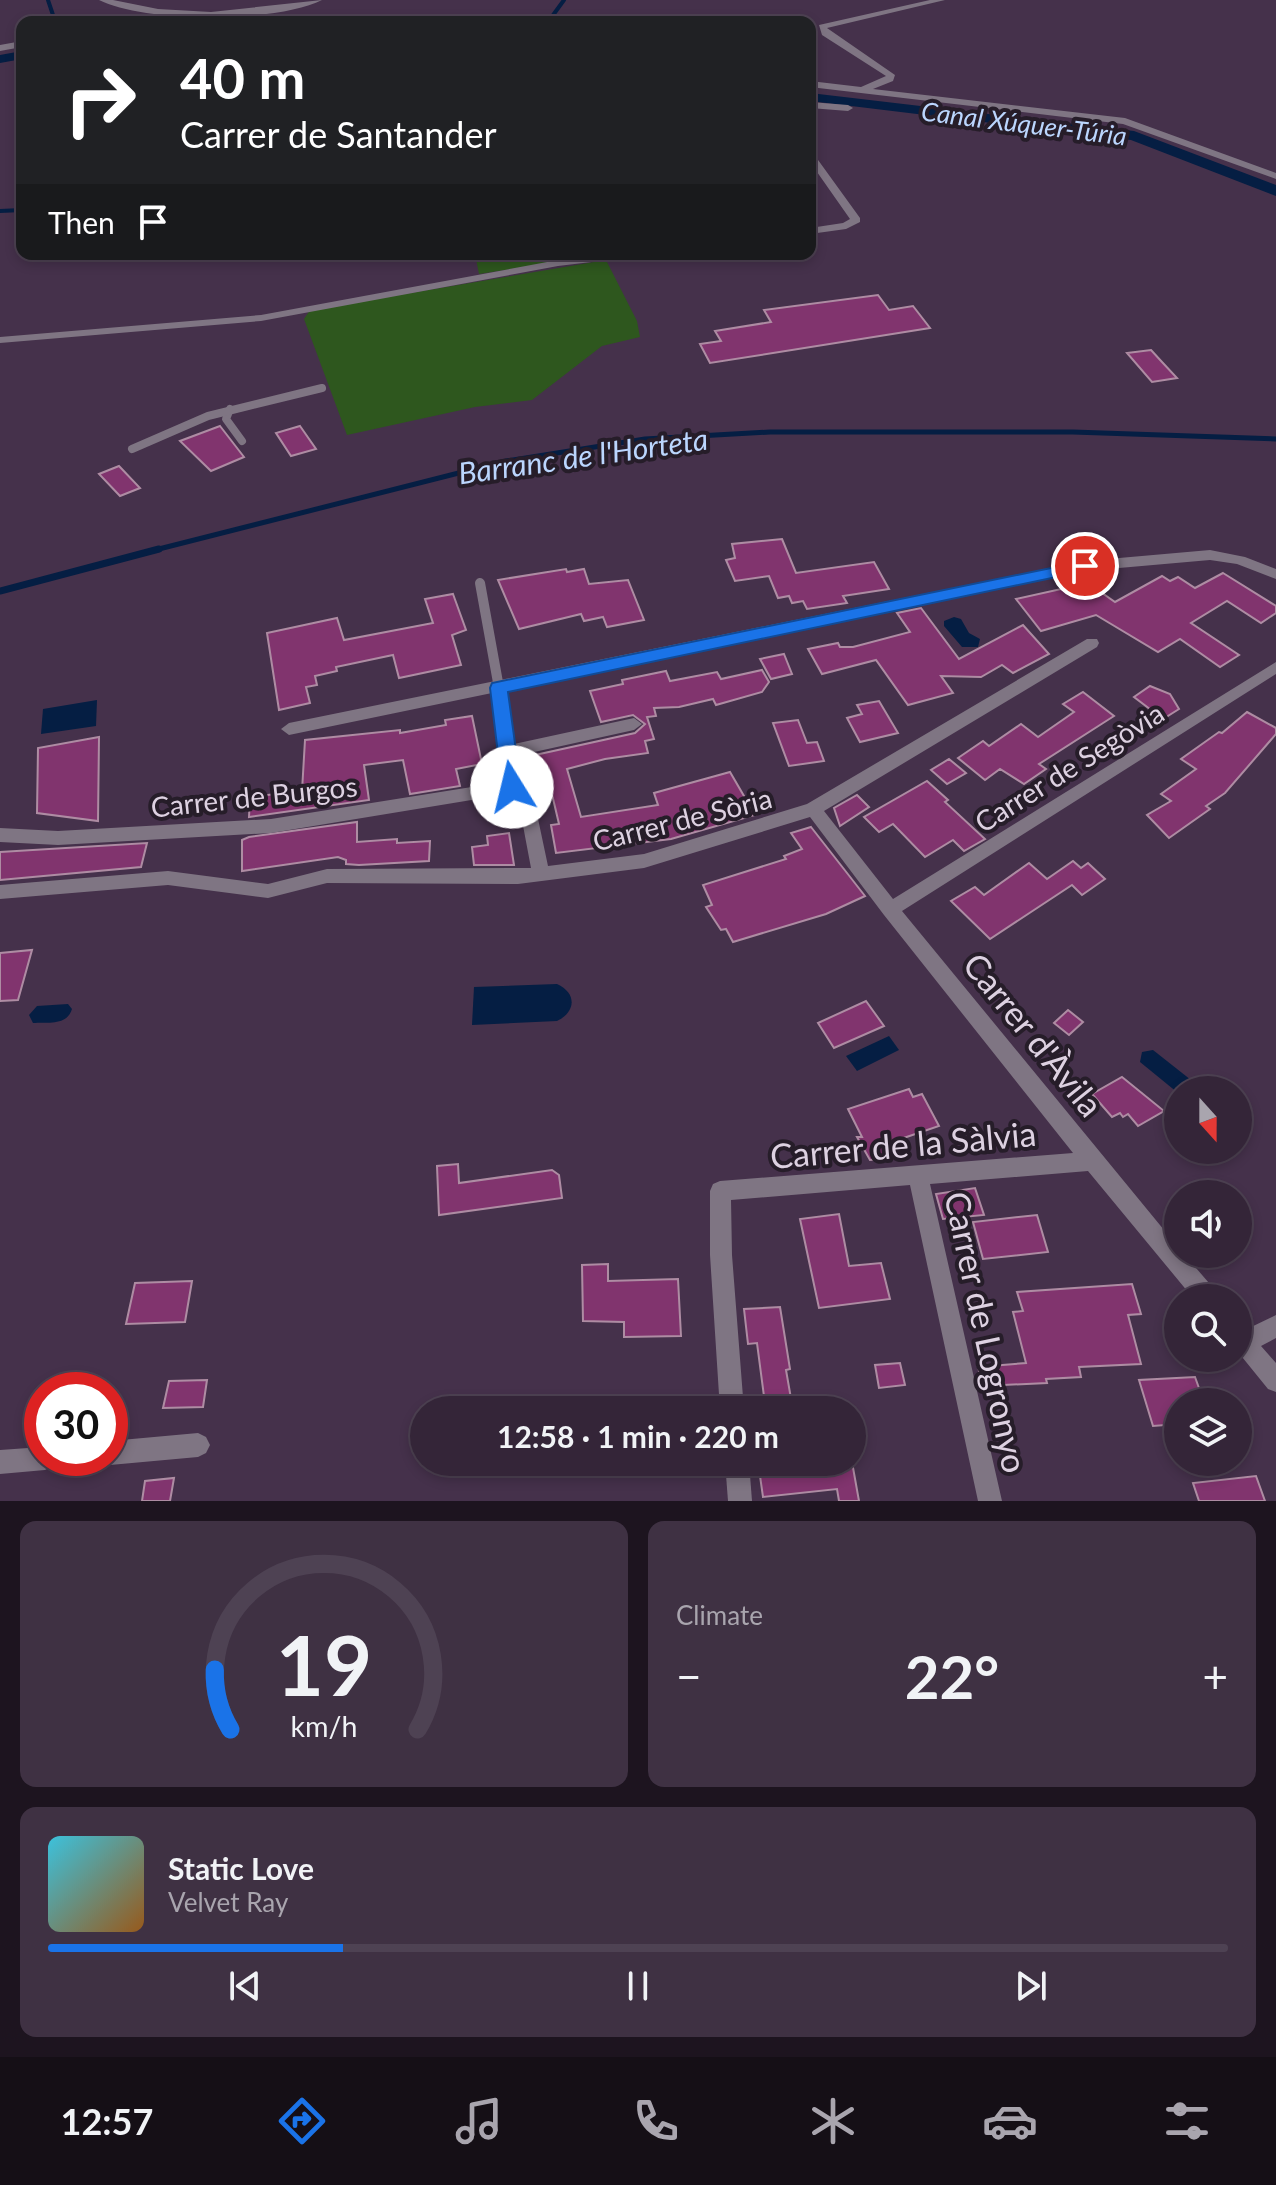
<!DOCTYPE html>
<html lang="en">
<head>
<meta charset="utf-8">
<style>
	:root { --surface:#342538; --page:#3f3143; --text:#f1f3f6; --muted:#a9a5ae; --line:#4e4253; --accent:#1a73e8 }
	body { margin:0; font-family:Lato,sans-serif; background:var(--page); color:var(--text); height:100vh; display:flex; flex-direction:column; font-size:30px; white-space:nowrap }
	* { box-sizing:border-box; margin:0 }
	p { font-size:26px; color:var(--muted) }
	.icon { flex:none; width:44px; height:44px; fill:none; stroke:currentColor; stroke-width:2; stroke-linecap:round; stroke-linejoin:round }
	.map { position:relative; height:1501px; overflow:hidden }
	.drawer { display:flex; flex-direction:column; gap:20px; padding:20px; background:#1d141f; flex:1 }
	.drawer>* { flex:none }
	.top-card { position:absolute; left:16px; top:16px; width:800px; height:244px; border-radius:16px; box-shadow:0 4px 12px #0003,0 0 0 2px var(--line); background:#202124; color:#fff; overflow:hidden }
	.needle { width:52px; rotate:159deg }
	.fabs { position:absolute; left:1164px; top:1076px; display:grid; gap:16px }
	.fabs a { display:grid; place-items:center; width:88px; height:88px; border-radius:50%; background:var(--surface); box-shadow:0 4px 12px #0003,0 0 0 2px var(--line); font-size:40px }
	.speed { position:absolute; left:24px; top:1372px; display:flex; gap:16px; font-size:40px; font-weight:700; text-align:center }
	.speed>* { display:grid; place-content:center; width:104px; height:104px; border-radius:50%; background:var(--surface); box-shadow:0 4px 12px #0003,0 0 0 2px var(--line); line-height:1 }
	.speed .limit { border:12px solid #d22; background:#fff; color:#111 }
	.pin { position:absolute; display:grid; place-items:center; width:68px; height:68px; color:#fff; margin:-34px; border:4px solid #fff; border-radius:50%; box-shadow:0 2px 8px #0007 }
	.me { position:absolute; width:88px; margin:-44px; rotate:351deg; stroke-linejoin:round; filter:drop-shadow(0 0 6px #0008) }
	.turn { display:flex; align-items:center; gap:28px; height:168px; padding:0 32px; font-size:36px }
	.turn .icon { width:104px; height:104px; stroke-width:2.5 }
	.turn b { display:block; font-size:56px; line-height:68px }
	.then { display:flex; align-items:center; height:76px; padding:0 32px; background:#0003; gap:16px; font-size:30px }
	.big { font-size:60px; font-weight:700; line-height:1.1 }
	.drawer .tile { flex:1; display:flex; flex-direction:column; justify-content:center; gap:12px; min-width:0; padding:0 28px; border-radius:16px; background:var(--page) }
	.drawer .dial { align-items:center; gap:0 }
	.dial svg { height:208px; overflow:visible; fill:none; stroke:var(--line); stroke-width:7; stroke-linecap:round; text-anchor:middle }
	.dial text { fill:var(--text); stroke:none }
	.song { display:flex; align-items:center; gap:24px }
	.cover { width:96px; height:96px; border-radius:12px; background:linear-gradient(135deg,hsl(190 70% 55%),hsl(30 70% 35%)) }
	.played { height:8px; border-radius:4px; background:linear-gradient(90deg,var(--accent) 25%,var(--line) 25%) }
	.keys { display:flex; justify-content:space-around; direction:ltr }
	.heat { display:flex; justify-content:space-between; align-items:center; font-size:44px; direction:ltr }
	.drawer .tiles { flex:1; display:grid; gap:20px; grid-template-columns:1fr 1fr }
	.tile:last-child { grid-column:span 2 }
	.trip { position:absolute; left:410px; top:1396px; width:456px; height:80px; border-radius:40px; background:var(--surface); box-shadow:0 4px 12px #0003,0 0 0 2px var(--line); font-weight:700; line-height:80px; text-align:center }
	.tab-bar { display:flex; height:128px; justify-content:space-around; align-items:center; background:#150f16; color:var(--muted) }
	.tab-bar .icon { width:56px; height:56px }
	.tab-bar .current { color:var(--accent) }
	.tab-bar b { font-size:36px; color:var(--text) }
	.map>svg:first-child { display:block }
	.green { fill:#2e571e }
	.water { fill:#051e43 }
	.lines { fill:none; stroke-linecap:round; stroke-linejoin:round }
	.stream-far2 { stroke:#051e43; stroke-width:4 }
	.stream-far1 { stroke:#051e43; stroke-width:5 }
	.stream { stroke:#051e43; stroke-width:7 }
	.canal { fill:#051e43; fill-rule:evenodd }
	.building { fill:#81346e; stroke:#ae8ca3; stroke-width:2 }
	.service-far1 { stroke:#7f7583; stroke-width:8 }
	.service { stroke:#7f7583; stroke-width:10 }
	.minor { fill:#7f7583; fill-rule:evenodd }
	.route { fill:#1a73e8; stroke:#114b97; stroke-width:2 }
	.labels { text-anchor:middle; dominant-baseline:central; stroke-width:8; stroke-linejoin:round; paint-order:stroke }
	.far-water-label { font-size:26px; font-style:italic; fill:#bbd6fe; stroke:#261d29 }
	.street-label { font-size:28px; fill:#ddd1e1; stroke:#261d29 }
	.water-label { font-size:30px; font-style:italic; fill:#bbd6fe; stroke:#261d29 }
	.near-street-label { font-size:34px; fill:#ddd1e1; stroke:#261d29 }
</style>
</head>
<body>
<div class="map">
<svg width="1276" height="1501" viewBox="0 0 1276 1501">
	<rect width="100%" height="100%" fill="#45314b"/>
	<g class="green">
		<path d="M 475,254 L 603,254 L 603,255 L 479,274 Z"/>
		<path d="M 606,260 L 637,321 L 640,337 L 602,346 L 532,400 L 475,407 L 347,435 L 304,319 L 310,310 Z"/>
	</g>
	<g class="water">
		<path d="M 954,617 L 961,619 L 969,633 L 980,639 L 978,647 L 962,647 L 944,626 L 944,621 Z"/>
		<path d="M 97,700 L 96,726 L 41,734 L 43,709 Z"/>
		<path d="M 557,984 C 577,993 576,1012 557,1021 L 472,1025 L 474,987 Z"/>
		<path d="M 68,1004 L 72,1009 C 67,1026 48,1022 33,1023 L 29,1015 L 37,1006 Z"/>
		<path d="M 889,1036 L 899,1050 L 857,1071 L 846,1056 Z"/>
		<path d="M 1153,1050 L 1191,1080 L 1178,1093 L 1140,1062 L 1142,1052 Z"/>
	</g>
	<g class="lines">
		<g class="stream-far2">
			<path d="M 48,0 L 53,15 L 61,22"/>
			<path d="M 548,22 L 564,0"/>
			<path d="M 0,211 L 22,210"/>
		</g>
		<path class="stream-far1" d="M 151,551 L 506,461 L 645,439 L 770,432 L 1073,432 L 1276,439"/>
		<path class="stream" d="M 0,591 L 159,549"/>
		<g class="canal">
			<path d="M 22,51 L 22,59 L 0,63 L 0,55 Z"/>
			<path d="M 810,93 L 1134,131 L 1276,185 L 1276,196 L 1131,140 L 810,101 Z"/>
		</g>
	</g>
	<g class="building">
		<path d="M 878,295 L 889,310 L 913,306 L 930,328 L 710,363 L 700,344 L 721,341 L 715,331 L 771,322 L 764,310 Z"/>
		<path d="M 1151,350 L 1162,362 L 1177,378 L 1152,382 L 1127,353 Z"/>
		<path d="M 220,426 L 244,457 L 211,471 L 180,441 Z"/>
		<path d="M 300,426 L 316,449 L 291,456 L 276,433 Z"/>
		<path d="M 119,466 L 140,488 L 120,496 L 99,474 Z"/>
		<path d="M 782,539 L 796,573 L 874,562 L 889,589 L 843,596 L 847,603 L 807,609 L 803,601 L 792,603 L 789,596 L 778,598 L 769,576 L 735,581 L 726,560 L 735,558 L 732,544 Z"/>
		<path d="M 566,569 L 567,572 L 584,569 L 589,584 L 628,580 L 644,620 L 607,627 L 603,617 L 584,621 L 581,614 L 519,629 L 498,580 Z"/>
		<path d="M 1223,573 L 1276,606 L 1276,613 L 1261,623 L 1227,601 L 1191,623 L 1239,655 L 1220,667 L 1180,639 L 1158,652 L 1096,615 L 1041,631 L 1016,599 L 1088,583 L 1115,602 L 1162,576 L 1170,581 L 1178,577 L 1195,588 Z"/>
		<path d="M 453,594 L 466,630 L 452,635 L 461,665 L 399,678 L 393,655 L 336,667 L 337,671 L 315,676 L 317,685 L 306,687 L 310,703 L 279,710 L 267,633 L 337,618 L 344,640 L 433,623 L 425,599 Z"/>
		<path d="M 921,608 L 959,659 L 1023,625 L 1049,654 L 1013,673 L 1002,665 L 981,677 L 941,676 L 953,693 L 908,705 L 876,660 L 822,674 L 808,649 L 838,643 L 840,647 L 853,647 L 910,632 L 897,613 Z"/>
		<path d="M 784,654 L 792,674 L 771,679 L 760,659 Z"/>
		<path d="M 762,670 L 769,682 L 762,692 L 716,705 L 713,699 L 679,707 L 654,708 L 656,716 L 647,717 L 654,739 L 645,741 L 648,753 L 605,759 L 567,769 L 581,817 L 658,805 L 654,793 L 730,772 L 755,815 L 671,839 L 556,853 L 551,825 L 559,824 L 547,773 L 532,777 L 526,757 L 635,733 L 645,724 L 633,715 L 601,722 L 590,691 L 623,684 L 622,680 L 666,671 L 670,681 L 717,672 L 721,679 Z"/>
		<path d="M 1150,686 L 1170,694 L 1179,709 L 1163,719 L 1134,697 Z"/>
		<path d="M 1083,692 L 1114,716 L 1039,764 L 1046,769 L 1024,784 L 1000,769 L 985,780 L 958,758 L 983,741 L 989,746 L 1021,724 L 1038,737 L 1074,712 L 1063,704 Z"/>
		<path d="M 879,701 L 898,733 L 860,742 L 847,718 L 862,714 L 857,705 Z"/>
		<path d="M 1247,712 L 1276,728 L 1276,734 L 1225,793 L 1206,806 L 1210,809 L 1169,838 L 1147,815 L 1171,801 L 1161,794 L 1196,769 L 1181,759 L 1219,732 L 1222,733 Z"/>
		<path d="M 472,716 L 482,764 L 456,769 L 460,786 L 410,794 L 403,760 L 364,765 L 369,800 L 249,817 L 250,797 L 302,791 L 305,740 L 400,730 L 400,733 L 446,725 L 445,720 Z"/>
		<path d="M 798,720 L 807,743 L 817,742 L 824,761 L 789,766 L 773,723 Z"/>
		<path d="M 99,737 L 98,821 L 37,813 L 38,748 Z"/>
		<path d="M 949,759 L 966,773 L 947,784 L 931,770 Z"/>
		<path d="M 927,781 L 948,800 L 945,802 L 985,839 L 964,851 L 953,840 L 925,857 L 893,824 L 879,832 L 864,817 Z"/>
		<path d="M 857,795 L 869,807 L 840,826 L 834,808 Z"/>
		<path d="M 357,822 L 357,842 L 397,839 L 397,843 L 430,841 L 429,861 L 359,865 L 346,864 L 346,860 L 338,857 L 242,871 L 242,840 L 249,837 Z"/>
		<path d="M 811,827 L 865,896 L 826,914 L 733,942 L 726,929 L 721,930 L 706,907 L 712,905 L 703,885 L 786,859 L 784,856 L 802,849 L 791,833 Z"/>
		<path d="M 509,833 L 514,865 L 474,865 L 472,847 L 488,845 L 487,836 Z"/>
		<path d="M 147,843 L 141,867 L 0,880 L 0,852 Z"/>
		<path d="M 1073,861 L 1081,868 L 1088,863 L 1105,879 L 1082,895 L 1072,885 L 990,939 L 951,901 L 975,887 L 984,895 L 1029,863 L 1047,879 Z"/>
		<path d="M 32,950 L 18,1000 L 0,1001 L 0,953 Z"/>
		<path d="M 866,1001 L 884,1026 L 834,1048 L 818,1023 Z"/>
		<path d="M 1068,1010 L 1083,1022 L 1069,1035 L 1054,1023 Z"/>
		<path d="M 1122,1077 L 1164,1111 L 1138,1126 L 1128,1114 L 1123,1117 L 1120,1113 L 1112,1117 L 1092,1094 Z"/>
		<path d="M 909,1089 L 913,1097 L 922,1094 L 939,1126 L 889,1143 L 893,1158 L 870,1160 L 857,1137 L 862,1137 L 848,1109 Z"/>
		<path d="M 458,1164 L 459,1183 L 552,1170 L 559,1175 L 562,1198 L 439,1215 L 437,1166 Z"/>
		<path d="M 975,1188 L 984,1215 L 943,1219 L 936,1194 Z"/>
		<path d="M 839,1214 L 849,1266 L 881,1263 L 890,1299 L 819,1308 L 800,1219 Z"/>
		<path d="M 1037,1215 L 1048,1252 L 983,1259 L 973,1222 Z"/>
		<path d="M 608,1264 L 608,1281 L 678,1279 L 681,1336 L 624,1337 L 624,1322 L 583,1321 L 582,1265 Z"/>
		<path d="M 192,1281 L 185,1322 L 126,1324 L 135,1283 Z"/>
		<path d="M 1132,1284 L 1141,1314 L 1128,1315 L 1141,1364 L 1079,1367 L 1081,1377 L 1046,1379 L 1047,1383 L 983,1386 L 978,1367 L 1026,1363 L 1013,1312 L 1023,1311 L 1017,1292 Z"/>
		<path d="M 780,1307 L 790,1369 L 786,1370 L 793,1410 L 772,1410 L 771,1404 L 765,1404 L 757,1343 L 748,1344 L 744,1309 Z"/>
		<path d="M 900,1363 L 905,1385 L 879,1388 L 875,1365 Z"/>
		<path d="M 1195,1377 L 1204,1402 L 1178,1402 L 1178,1424 L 1153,1426 L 1139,1380 Z"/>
		<path d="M 207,1380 L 203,1407 L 163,1408 L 169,1381 Z"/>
		<path d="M 758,1462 L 852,1462 L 859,1501 L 839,1501 L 837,1489 L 763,1497 Z"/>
		<path d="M 1256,1476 L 1265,1501 L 1199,1501 L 1193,1483 Z"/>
		<path d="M 174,1478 L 170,1501 L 142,1501 L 145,1481 Z"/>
	</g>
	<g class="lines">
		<g class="service-far1">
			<path d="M 230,409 L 226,419 L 242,441"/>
			<path d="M 132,449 L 208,416 L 322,388"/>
		</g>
		<path class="service" d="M 480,583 L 499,688"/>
		<g class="minor">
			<path d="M 99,0 L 113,0 L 158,9 L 211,12 L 322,0 C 277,23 144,23 99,0 Z"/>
			<path d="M 930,0 L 945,0 L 827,28 L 895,75 L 893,81 L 873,89 L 1125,118 L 1276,173 L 1276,179 L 1123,124 L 810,87 L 810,81 L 861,87 L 886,76 L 822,35 L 819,25 Z"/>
			<path d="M 170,16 L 173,20 L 138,22 Z"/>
			<path d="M 22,41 L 22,47 L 0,51 L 0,45 Z"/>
			<path d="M 810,102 L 848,105 L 853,108 L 848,111 L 810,108 Z"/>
			<path d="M 810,152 L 813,153 L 860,218 L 860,222 L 846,229 L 810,234 L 810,228 L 843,223 L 850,219 L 810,162 Z"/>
			<path d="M 606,254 L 638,254 L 633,257 L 558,266 L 261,321 L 0,343 L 0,337 L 261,315 L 558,260 Z"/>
			<path d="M 1210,550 L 1245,557 L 1276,569 L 1276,579 L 1237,564 L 1210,560 L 1085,571 L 507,690 L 514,744 L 634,718 L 642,724 L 634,730 L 516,756 L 520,786 L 537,814 L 548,866 L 644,854 L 807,804 L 1087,639 L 1097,639 L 1099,643 L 1097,647 L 824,811 L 893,899 L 1276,662 L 1276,674 L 902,911 L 1178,1247 L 1178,1254 L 1184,1254 L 1215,1290 L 1218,1298 L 1193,1298 L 1088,1171 L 930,1184 L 1002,1501 L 978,1501 L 910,1185 L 731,1200 L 732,1255 L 744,1410 L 720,1410 L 710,1255 L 710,1191 L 713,1184 L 720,1181 L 1073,1153 L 884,915 L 810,817 L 644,868 L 518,884 L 327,883 L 268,898 L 168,885 L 0,899 L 0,885 L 168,871 L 268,884 L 327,869 L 531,868 L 521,815 L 508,794 L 271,833 L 58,845 L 0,842 L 0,828 L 58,831 L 271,819 L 503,782 L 492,693 L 289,735 L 281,729 L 289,723 L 1085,561 Z"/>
			<path d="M 1276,1315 L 1276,1338 L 1261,1346 L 1276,1363 L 1276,1392 L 1268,1389 L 1238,1352 L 1238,1324 L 1247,1329 Z"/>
			<path d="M 198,1433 L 206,1437 L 210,1445 L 206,1453 L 198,1457 L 110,1465 L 100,1458 L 110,1458 L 110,1441 Z"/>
			<path d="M 42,1447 L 42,1458 L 57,1458 L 53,1466 L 45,1470 L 0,1474 L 0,1450 Z"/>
			<path d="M 725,1462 L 749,1462 L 752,1501 L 728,1501 Z"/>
		</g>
	</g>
	<path class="route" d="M 1085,561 L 1093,566 L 1090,570 L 508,692 L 521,787 L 512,794 L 502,787 L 490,688 L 492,683 Z"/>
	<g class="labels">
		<g class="far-water-label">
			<text transform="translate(1024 123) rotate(7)">Canal Xúquer-Túria</text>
		</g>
		<g class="street-label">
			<text transform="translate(1069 767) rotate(-32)">Carrer de Segòvia</text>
			<text transform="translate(254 796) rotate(-6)">Carrer de Burgos</text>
			<text transform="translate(682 819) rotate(-14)">Carrer de Sòria</text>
		</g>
		<g class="water-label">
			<text transform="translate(583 455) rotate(-8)">Barranc de l'Horteta</text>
		</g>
		<g class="near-street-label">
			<text transform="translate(1034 1034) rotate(51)">Carrer d'Àvila</text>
			<text transform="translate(903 1144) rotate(-5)">Carrer de la Sàlvia</text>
			<text transform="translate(987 1332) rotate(78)">Carrer de Logronyo</text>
		</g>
	</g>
</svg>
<div class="fabs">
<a><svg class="needle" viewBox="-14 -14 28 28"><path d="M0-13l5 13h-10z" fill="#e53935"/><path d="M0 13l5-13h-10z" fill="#a9a5ae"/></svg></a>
<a><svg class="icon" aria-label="sound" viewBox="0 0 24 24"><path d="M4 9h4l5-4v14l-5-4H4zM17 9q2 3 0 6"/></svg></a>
<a><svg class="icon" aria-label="search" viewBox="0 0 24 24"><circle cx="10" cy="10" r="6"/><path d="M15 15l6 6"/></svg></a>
<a><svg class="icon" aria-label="layers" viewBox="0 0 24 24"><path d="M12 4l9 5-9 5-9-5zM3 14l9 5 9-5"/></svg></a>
</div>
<div class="speed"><div class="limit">30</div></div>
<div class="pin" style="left:1085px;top:566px;background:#d93025"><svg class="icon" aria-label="arrive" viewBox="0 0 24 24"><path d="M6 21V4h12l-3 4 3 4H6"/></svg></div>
<svg class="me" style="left:512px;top:787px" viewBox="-20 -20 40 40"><circle r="19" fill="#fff"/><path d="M0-13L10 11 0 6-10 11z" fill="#1a73e8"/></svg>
<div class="trip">12:58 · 1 min · 220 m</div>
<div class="top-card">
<div class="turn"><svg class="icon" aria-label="right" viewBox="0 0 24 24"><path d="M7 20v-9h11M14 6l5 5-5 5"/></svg><div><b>40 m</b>Carrer de Santander</div></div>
<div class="then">Then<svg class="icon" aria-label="arrive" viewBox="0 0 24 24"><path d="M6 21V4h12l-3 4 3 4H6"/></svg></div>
</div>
</div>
<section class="drawer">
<div class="tiles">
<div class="tile dial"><svg viewBox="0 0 100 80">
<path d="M14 69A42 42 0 1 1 86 69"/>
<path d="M14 69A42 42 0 0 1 8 46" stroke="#1a73e8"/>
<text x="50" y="56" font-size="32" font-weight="700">19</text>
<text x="50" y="72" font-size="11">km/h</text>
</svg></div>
<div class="tile"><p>Climate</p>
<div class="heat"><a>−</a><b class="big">22°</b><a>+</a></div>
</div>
<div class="tile">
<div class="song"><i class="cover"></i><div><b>Static Love</b><p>Velvet Ray</p></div></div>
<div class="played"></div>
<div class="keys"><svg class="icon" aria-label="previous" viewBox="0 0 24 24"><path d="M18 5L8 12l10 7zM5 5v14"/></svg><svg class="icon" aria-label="pause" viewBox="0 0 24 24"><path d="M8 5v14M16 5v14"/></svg><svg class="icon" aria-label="next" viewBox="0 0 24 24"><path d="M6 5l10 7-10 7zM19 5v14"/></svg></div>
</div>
</div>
</section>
<nav class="tab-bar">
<b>12:57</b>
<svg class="icon current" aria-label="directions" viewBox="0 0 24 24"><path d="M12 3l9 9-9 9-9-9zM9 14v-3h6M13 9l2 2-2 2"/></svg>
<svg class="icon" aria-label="music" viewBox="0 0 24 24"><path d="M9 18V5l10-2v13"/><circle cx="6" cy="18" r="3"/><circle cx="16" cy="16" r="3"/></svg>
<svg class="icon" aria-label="phone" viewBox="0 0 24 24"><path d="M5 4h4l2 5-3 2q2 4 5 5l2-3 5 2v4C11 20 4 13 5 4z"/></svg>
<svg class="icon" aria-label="climate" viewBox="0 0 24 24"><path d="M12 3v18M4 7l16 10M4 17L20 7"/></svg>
<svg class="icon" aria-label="car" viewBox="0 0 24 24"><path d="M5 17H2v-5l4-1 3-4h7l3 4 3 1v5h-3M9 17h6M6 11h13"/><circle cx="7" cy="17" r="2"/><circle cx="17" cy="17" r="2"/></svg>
<svg class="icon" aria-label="filters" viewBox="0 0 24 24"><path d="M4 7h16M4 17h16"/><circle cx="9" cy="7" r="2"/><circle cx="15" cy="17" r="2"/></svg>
</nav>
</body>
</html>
